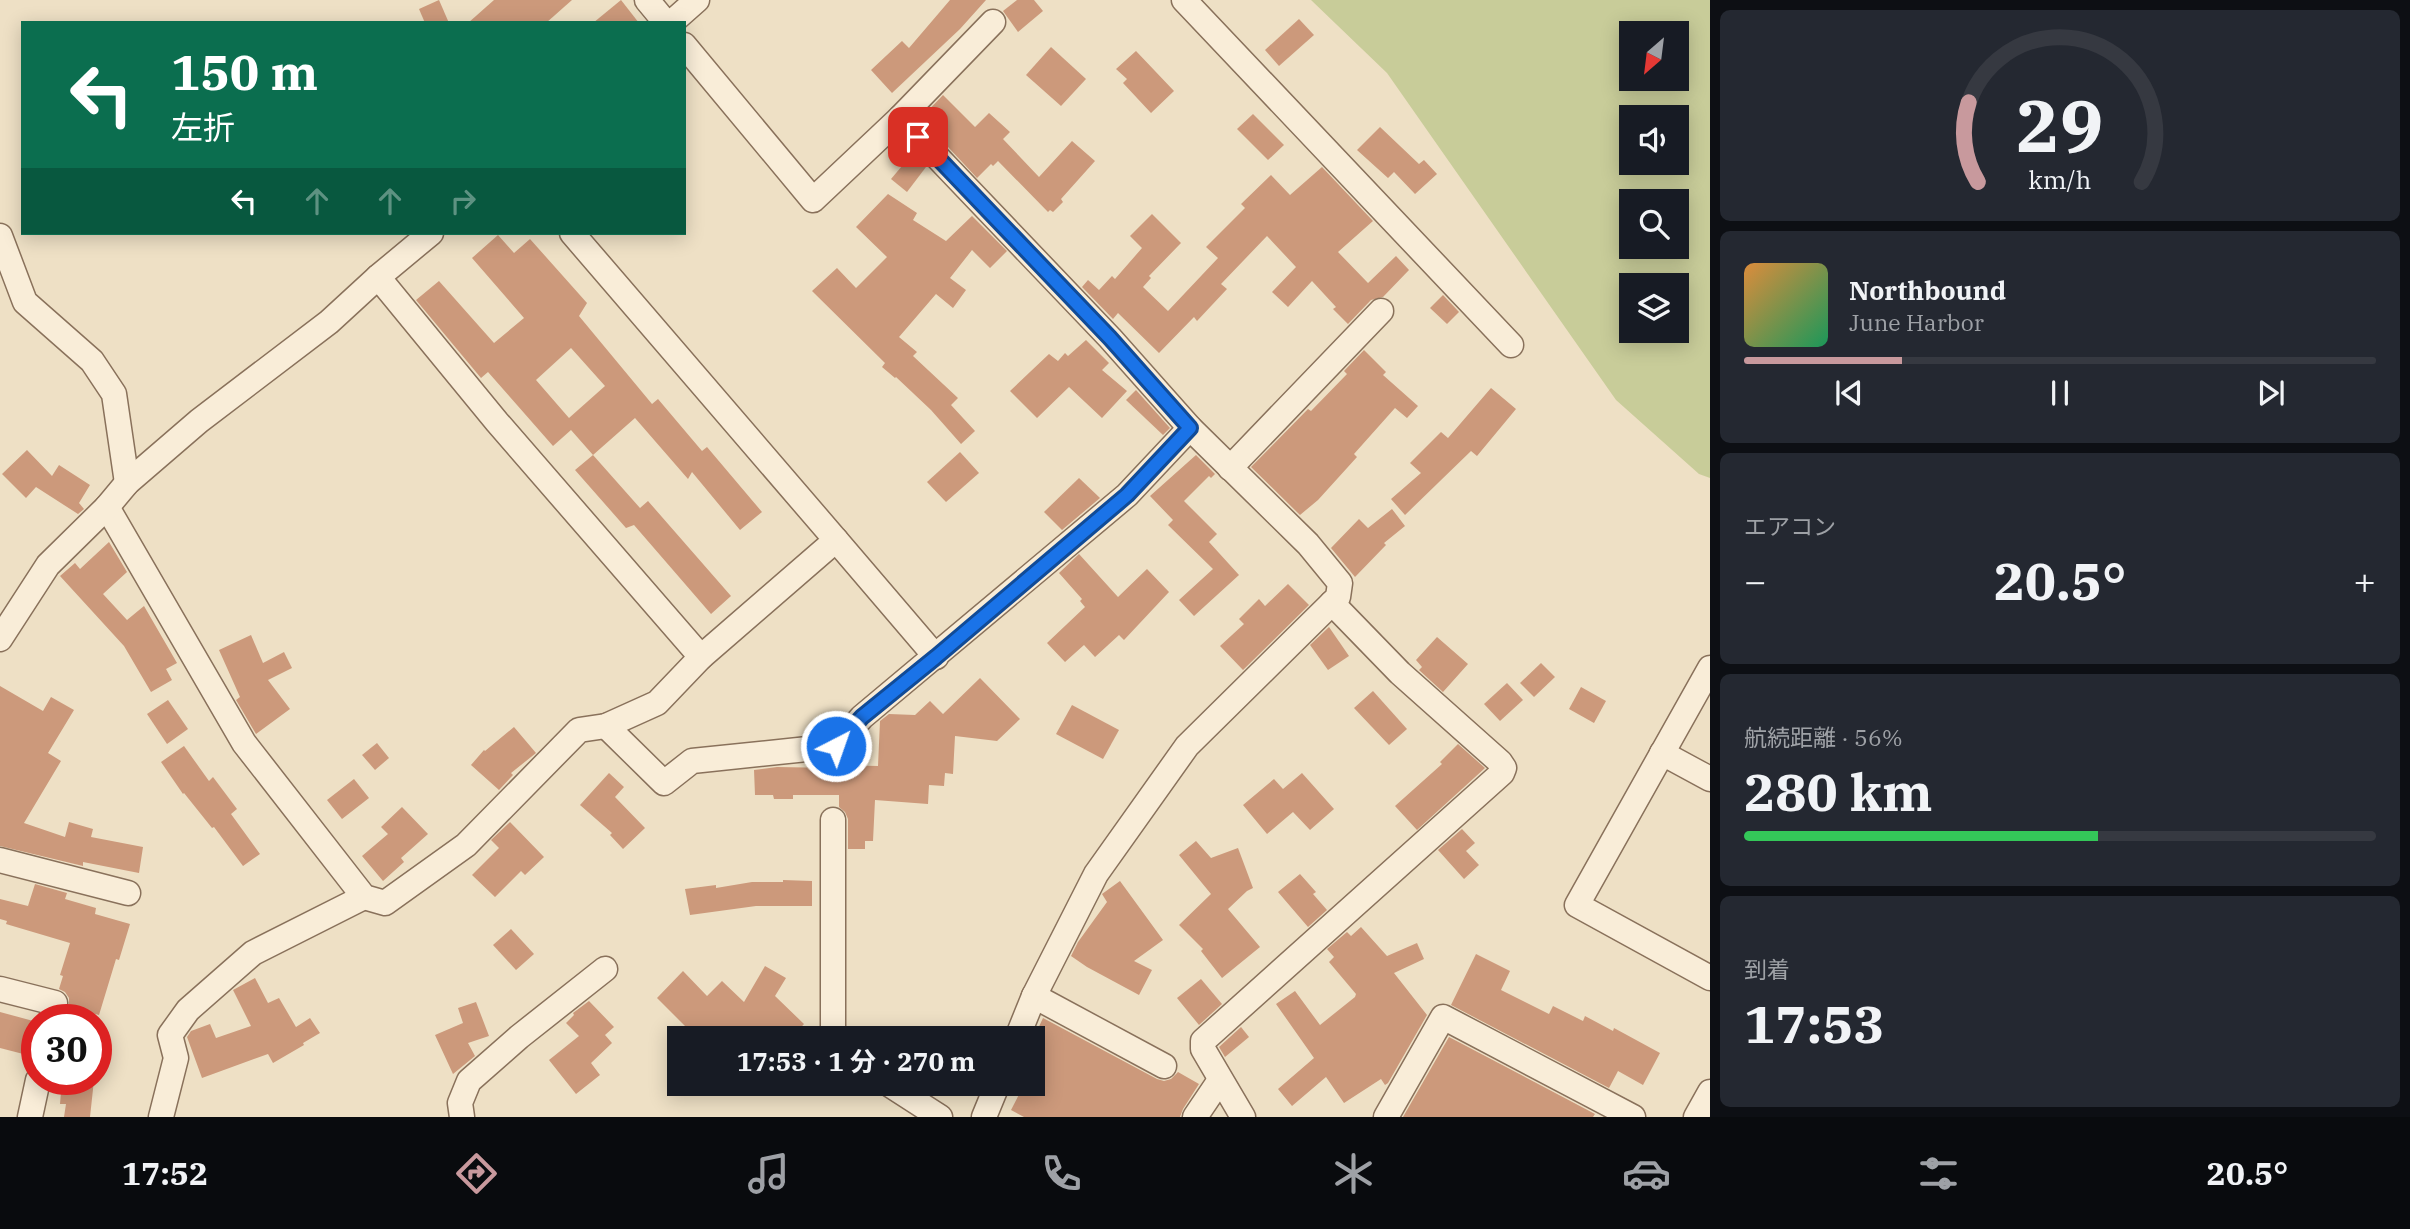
<!DOCTYPE html>
<html lang="ja">
<head>
<meta charset="utf-8">
<style>
	:root { --surface:#171b24; --page:#242831; --text:#f1f3f6; --muted:#9ea1a6; --line:#363941; --accent:#c8999d }
	body { margin:0; font-family:"IBM Plex Serif","Noto Sans JP",serif; background:var(--page); color:var(--text); height:100vh; display:flex; flex-direction:column; font-size:26px; white-space:nowrap }
	* { box-sizing:border-box; margin:0 }
	p { font-size:23px; color:var(--muted) }
	.icon { flex:none; width:38px; height:38px; fill:none; stroke:currentColor; stroke-width:2; stroke-linecap:round; stroke-linejoin:round }
	.map { position:relative; flex:1; overflow:hidden }
	.sheet { display:flex; flex-direction:column; gap:10px; padding:10px; background:#0d0f14; width:700px }
	.sheet>* { flex:none }
	.banner { position:absolute; left:21px; top:21px; width:665px; height:214px; border-radius:0px; box-shadow:0 4px 18px #0003; background:#0b6e4f; color:#fff; overflow:hidden }
	.needle { width:46px; rotate:208deg }
	.buttons { position:absolute; left:1619px; top:21px; display:grid; gap:14px }
	.buttons a { display:grid; place-items:center; width:70px; height:70px; border-radius:0px; background:var(--surface); box-shadow:0 4px 18px #0003; font-size:35px }
	.speed { position:absolute; left:21px; top:1004px; display:flex; gap:14px; font-size:35px; font-weight:700; text-align:center }
	.speed>* { display:grid; place-content:center; width:91px; height:91px; border-radius:50%; background:var(--surface); box-shadow:0 4px 18px #0003; line-height:1 }
	.speed .limit { border:10px solid #d22; background:#fff; color:#111 }
	.pin { position:absolute; display:grid; place-items:center; width:60px; height:60px; color:#fff; margin:-30px; border-radius:14px; box-shadow:0 4px 10px #0006 }
	.me { position:absolute; width:77px; margin:-38px; rotate:41deg; stroke-linejoin:round; filter:drop-shadow(0 0 5px #0008) }
	.turn { display:flex; align-items:center; gap:24px; height:147px; padding:0 35px; font-size:32px }
	.turn .icon { width:91px; height:91px; stroke-width:2.5 }
	.turn b { display:block; font-size:49px; line-height:60px }
	.lanes { display:flex; align-items:center; height:66px; padding:0 35px; background:#0003; justify-content:center; gap:35px; direction:ltr }
	.lanes .off { opacity:.35 }
	.big { font-size:52px; font-weight:700; line-height:1.1 }
	.sheet .widget { flex:1; display:flex; flex-direction:column; justify-content:center; gap:10px; min-width:0; padding:0 24px; border-radius:10px; background:var(--page) }
	.sheet .dial { align-items:center; gap:0 }
	.dial svg { height:182px; overflow:visible; fill:none; stroke:var(--line); stroke-width:7; stroke-linecap:round; text-anchor:middle }
	.dial text { fill:var(--text); stroke:none }
	.song { display:flex; align-items:center; gap:21px }
	.cover { width:84px; height:84px; border-radius:10px; background:linear-gradient(135deg,hsl(30 70% 55%),hsl(150 70% 35%)) }
	.played { height:7px; border-radius:4px; background:linear-gradient(90deg,var(--accent) 25%,var(--line) 25%) }
	.keys { display:flex; justify-content:space-around; direction:ltr }
	.heat { display:flex; justify-content:space-between; align-items:center; font-size:38px; direction:ltr }
	.charge { height:10px; border-radius:5px; background:linear-gradient(90deg,#34c759 56%,var(--line) 0) }
	.trip { position:absolute; left:667px; top:1026px; width:378px; height:70px; border-radius:0px; background:var(--surface); box-shadow:0 4px 18px #0003; font-weight:700; line-height:70px; text-align:center }
	.tabs { display:flex; height:112px; justify-content:space-around; align-items:center; background:#090b0e; color:var(--muted) }
	.tabs .icon { width:49px; height:49px }
	.tabs .active { color:var(--accent) }
	.tabs b { font-size:32px; color:var(--text) }
	main { display:flex; flex:1; min-height:0 }
	.map>svg:first-child { display:block }
	.green { fill:#c8cc99; fill-rule:evenodd }
	.building { fill:#cc997b; fill-rule:evenodd }
	.lines { fill:none; stroke-linecap:round; stroke-linejoin:round }
	.street-casing { stroke:#89715b; stroke-width:27 }
	.street { stroke:#f9edd8; stroke-width:24 }
	.route-casing { stroke:#114b97; stroke-width:18 }
	.route { stroke:#1a73e8; stroke-width:12 }
</style>
</head>
<body>
<main>
<div class="map">
<svg width="1710" height="1117" viewBox="0 0 1710 1117">
	<rect width="100%" height="100%" fill="#eee0c5"/>
	<path class="green" d="M 1311,0 L 1710,0 L 1710,478 L 1699,474 L 1616,400 L 1387,73 ZM 1631,33 L 1676,33 L 1676,79 L 1631,79 ZM 1631,117 L 1676,117 L 1676,163 L 1631,163 ZM 1631,201 L 1676,201 L 1676,247 L 1631,247 ZM 1631,285 L 1676,285 L 1676,331 L 1631,331 Z"/>
	<g class="building">
		<path d="M 439,0 L 449,23 L 425,23 L 419,9 Z"/>
		<path d="M 494,0 L 572,0 L 546,23 L 468,23 Z"/>
		<path d="M 621,0 L 639,23 L 593,23 Z"/>
		<path d="M 950,0 L 986,0 L 960,29 L 892,93 L 871,70 L 902,41 L 909,48 Z"/>
		<path d="M 1017,0 L 1034,0 L 1043,11 L 1018,32 L 1003,11 Z"/>
		<path d="M 1299,19 L 1314,35 L 1279,66 L 1265,50 Z"/>
		<path d="M 1051,47 L 1086,79 L 1061,106 L 1026,75 Z"/>
		<path d="M 1136,51 L 1174,91 L 1151,113 L 1123,83 L 1127,79 L 1116,69 Z"/>
		<path d="M 943,95 L 975,127 L 989,113 L 1010,132 L 1003,139 L 1039,177 L 1072,141 L 1095,161 L 1061,199 L 1063,202 L 1053,212 L 1050,210 L 1048,212 L 998,161 L 993,166 L 991,164 L 977,178 L 921,118 Z"/>
		<path d="M 1253,114 L 1284,145 L 1268,160 L 1237,129 Z"/>
		<path d="M 1380,127 L 1419,164 L 1424,160 L 1437,174 L 1415,194 L 1394,172 L 1388,178 L 1357,150 Z"/>
		<path d="M 913,153 L 926,167 L 907,192 L 891,179 Z"/>
		<path d="M 1322,167 L 1373,221 L 1338,252 L 1368,283 L 1396,256 L 1409,270 L 1383,297 L 1371,300 L 1348,324 L 1333,309 L 1336,307 L 1312,281 L 1288,307 L 1272,292 L 1296,267 L 1267,236 L 1221,284 L 1227,289 L 1197,321 L 1194,317 L 1159,353 L 1118,313 L 1113,319 L 1082,287 L 1088,280 L 1099,290 L 1112,276 L 1115,279 L 1142,248 L 1130,236 L 1152,214 L 1181,243 L 1149,276 L 1151,278 L 1143,287 L 1168,311 L 1218,258 L 1206,247 L 1245,208 L 1241,204 L 1271,175 L 1290,195 Z"/>
		<path d="M 888,194 L 917,213 L 913,220 L 946,241 L 972,216 L 1007,251 L 990,268 L 972,250 L 950,278 L 966,290 L 953,308 L 936,294 L 899,337 L 917,352 L 913,356 L 958,398 L 951,405 L 975,431 L 961,444 L 931,410 L 896,377 L 895,378 L 882,367 L 885,363 L 812,291 L 837,268 L 856,288 L 887,257 L 856,227 Z"/>
		<path d="M 498,235 L 514,253 L 530,239 L 587,303 L 579,316 L 652,404 L 658,399 L 702,451 L 707,447 L 762,512 L 740,530 L 692,472 L 688,479 L 635,418 L 593,455 L 640,508 L 648,501 L 731,596 L 711,614 L 634,525 L 626,528 L 575,470 L 593,455 L 571,430 L 553,446 L 488,372 L 481,378 L 416,300 L 439,281 L 494,343 L 524,318 L 472,258 ZM 571,348 L 605,386 L 569,418 L 536,380 Z"/>
		<path d="M 1443,295 L 1459,312 L 1447,324 L 1430,308 Z"/>
		<path d="M 1086,340 L 1109,363 L 1102,370 L 1127,391 L 1102,418 L 1069,387 L 1037,418 L 1010,391 L 1049,354 L 1058,361 L 1065,353 L 1068,356 Z"/>
		<path d="M 1364,350 L 1386,372 L 1383,375 L 1418,406 L 1407,418 L 1395,408 L 1354,454 L 1357,457 L 1318,500 L 1300,515 L 1251,467 L 1308,409 L 1311,411 L 1347,374 L 1344,371 Z"/>
		<path d="M 1491,388 L 1516,409 L 1477,456 L 1471,451 L 1405,515 L 1391,499 L 1421,473 L 1410,463 L 1441,432 L 1448,438 Z"/>
		<path d="M 1136,390 L 1170,428 L 1163,435 L 1126,400 Z"/>
		<path d="M 27,450 L 52,476 L 59,465 L 90,485 L 79,503 L 84,509 L 78,514 L 36,487 L 26,498 L 2,474 Z"/>
		<path d="M 960,452 L 979,473 L 946,502 L 927,482 Z"/>
		<path d="M 1196,455 L 1215,474 L 1211,478 L 1209,476 L 1184,501 L 1217,534 L 1209,542 L 1239,575 L 1194,616 L 1179,600 L 1213,569 L 1168,525 L 1173,520 L 1150,496 Z"/>
		<path d="M 1079,478 L 1100,498 L 1062,530 L 1044,512 Z"/>
		<path d="M 1392,509 L 1405,526 L 1384,543 L 1386,545 L 1355,577 L 1331,548 L 1359,519 L 1368,528 Z"/>
		<path d="M 109,542 L 127,572 L 103,594 L 127,620 L 144,606 L 177,663 L 166,669 L 172,680 L 151,692 L 124,646 L 60,576 L 75,563 L 80,569 Z"/>
		<path d="M 1079,554 L 1118,597 L 1147,569 L 1169,592 L 1124,640 L 1119,635 L 1095,657 L 1084,645 L 1065,662 L 1047,643 L 1085,607 L 1080,601 L 1082,599 L 1059,573 Z"/>
		<path d="M 1288,584 L 1309,605 L 1243,670 L 1220,646 L 1244,624 L 1239,619 L 1259,599 L 1265,606 Z"/>
		<path d="M 1329,627 L 1349,656 L 1328,670 L 1310,645 Z"/>
		<path d="M 251,635 L 263,663 L 284,652 L 292,668 L 268,680 L 290,709 L 256,734 L 236,700 L 240,697 L 219,650 Z"/>
		<path d="M 1437,637 L 1468,664 L 1443,692 L 1419,670 L 1422,667 L 1416,660 Z"/>
		<path d="M 1541,663 L 1555,677 L 1534,697 L 1520,683 Z"/>
		<path d="M 980,678 L 1020,719 L 997,741 L 955,736 L 953,774 L 945,773 L 944,786 L 929,785 L 928,804 L 875,800 L 873,841 L 865,841 L 865,849 L 848,849 L 848,819 L 845,812 L 839,807 L 839,795 L 793,795 L 793,799 L 774,799 L 773,795 L 755,795 L 754,770 L 777,767 L 834,768 L 834,765 L 878,766 L 880,721 L 889,714 L 915,715 L 930,701 L 943,714 Z"/>
		<path d="M 1507,683 L 1523,700 L 1500,721 L 1484,704 Z"/>
		<path d="M 0,686 L 43,711 L 51,697 L 74,710 L 48,753 L 61,761 L 24,823 L 65,837 L 69,822 L 93,829 L 91,837 L 143,847 L 139,873 L 83,862 L 83,866 L 0,846 Z"/>
		<path d="M 1581,687 L 1606,701 L 1594,723 L 1569,709 Z"/>
		<path d="M 1373,691 L 1407,729 L 1389,745 L 1354,708 Z"/>
		<path d="M 168,700 L 188,729 L 167,744 L 147,714 Z"/>
		<path d="M 1072,705 L 1119,730 L 1103,759 L 1056,734 Z"/>
		<path d="M 514,727 L 536,753 L 511,773 L 513,775 L 499,790 L 471,765 L 484,750 L 485,751 Z"/>
		<path d="M 377,743 L 389,758 L 375,770 L 362,755 Z"/>
		<path d="M 1458,744 L 1485,768 L 1417,830 L 1395,806 L 1442,764 L 1440,762 Z"/>
		<path d="M 184,746 L 209,781 L 213,777 L 237,809 L 231,814 L 260,854 L 243,866 L 214,827 L 212,828 L 184,793 L 183,794 L 161,762 Z"/>
		<path d="M 609,773 L 624,787 L 615,797 L 645,828 L 623,849 L 610,835 L 612,833 L 580,805 Z"/>
		<path d="M 1302,773 L 1334,809 L 1310,830 L 1293,812 L 1267,834 L 1243,805 L 1274,779 L 1283,789 Z"/>
		<path d="M 354,779 L 369,798 L 342,819 L 327,800 Z"/>
		<path d="M 402,807 L 428,834 L 401,858 L 404,862 L 383,881 L 362,856 L 388,834 L 381,827 Z"/>
		<path d="M 510,822 L 544,857 L 525,875 L 521,871 L 495,897 L 472,875 L 499,848 L 491,840 Z"/>
		<path d="M 1462,829 L 1475,843 L 1466,851 L 1479,865 L 1464,879 L 1438,850 Z"/>
		<path d="M 1196,841 L 1211,858 L 1238,848 L 1253,888 L 1247,891 L 1228,909 L 1260,947 L 1222,978 L 1201,951 L 1203,949 L 1179,925 L 1211,894 L 1179,855 Z"/>
		<path d="M 1300,874 L 1316,892 L 1313,894 L 1327,910 L 1308,927 L 1278,892 Z"/>
		<path d="M 783,880 L 812,881 L 812,906 L 756,906 L 690,915 L 685,889 L 716,885 L 716,888 L 752,882 L 783,882 Z"/>
		<path d="M 1120,881 L 1163,940 L 1134,961 L 1152,970 L 1139,995 L 1087,967 L 1071,956 L 1078,942 L 1107,902 L 1102,894 Z"/>
		<path d="M 35,884 L 67,893 L 65,899 L 96,908 L 95,914 L 130,924 L 119,960 L 116,959 L 99,1015 L 69,1007 L 69,998 L 65,992 L 59,989 L 63,976 L 60,975 L 70,943 L 6,924 L 7,921 L 0,919 L 0,899 L 28,906 Z"/>
		<path d="M 1361,927 L 1387,956 L 1417,943 L 1424,959 L 1394,973 L 1427,1015 L 1388,1083 L 1385,1085 L 1381,1079 L 1344,1103 L 1326,1077 L 1292,1106 L 1278,1089 L 1314,1058 L 1276,1004 L 1295,991 L 1320,1025 L 1355,997 L 1356,994 L 1329,962 L 1334,957 L 1327,949 L 1347,932 L 1351,936 Z"/>
		<path d="M 511,929 L 534,954 L 516,970 L 493,945 Z"/>
		<path d="M 1476,954 L 1510,971 L 1501,990 L 1549,1014 L 1553,1006 L 1583,1021 L 1585,1016 L 1613,1031 L 1614,1028 L 1660,1053 L 1643,1085 L 1618,1071 L 1609,1088 L 1451,1005 Z"/>
		<path d="M 765,966 L 786,978 L 775,996 L 804,1024 L 791,1038 L 697,1038 L 657,998 L 683,971 L 707,996 L 722,981 L 744,1002 Z"/>
		<path d="M 255,978 L 268,1003 L 279,998 L 296,1027 L 310,1018 L 320,1033 L 303,1043 L 304,1045 L 273,1063 L 268,1054 L 202,1078 L 187,1037 L 191,1031 L 210,1024 L 216,1038 L 251,1026 L 233,990 Z"/>
		<path d="M 1201,979 L 1222,1004 L 1199,1025 L 1177,998 Z"/>
		<path d="M 589,1001 L 614,1027 L 605,1035 L 612,1043 L 591,1063 L 600,1075 L 576,1094 L 549,1060 L 579,1036 L 566,1023 L 574,1015 L 573,1013 Z"/>
		<path d="M 476,1002 L 489,1036 L 468,1043 L 475,1056 L 453,1074 L 435,1035 L 463,1023 L 458,1008 Z"/>
		<path d="M 0,1012 L 37,1022 L 37,1033 L 31,1056 L 0,1048 Z"/>
		<path d="M 1043,1018 L 1157,1079 L 1164,1081 L 1171,1079 L 1178,1072 L 1199,1084 L 1183,1109 L 1180,1117 L 1024,1117 L 1011,1110 L 1025,1083 L 1032,1083 L 1032,1046 L 1038,1034 L 1036,1033 Z"/>
		<path d="M 1241,1027 L 1249,1037 L 1225,1057 L 1219,1047 Z"/>
		<path d="M 1449,1037 L 1595,1114 L 1593,1117 L 1403,1117 Z"/>
		<path d="M 62,1080 L 94,1080 L 90,1117 L 64,1117 L 66,1104 L 60,1104 Z"/>
	</g>
	<g class="lines">
		<g class="street-casing">
			<g id="street">
				<path d="M 647,0 L 666,23"/>
				<path d="M 1184,0 L 1511,345"/>
				<path d="M 671,23 L 697,0"/>
				<path d="M 684,45 L 813,200 L 900,118 L 993,22"/>
				<path d="M 900,118 L 1110,338 L 1190,428 L 1308,544 L 1340,583 L 1338,597 L 1187,746 L 1096,874 L 1034,996 L 1017,1038"/>
				<path d="M 0,236 L 25,302 L 92,361 L 114,394 L 127,483"/>
				<path d="M 378,277 L 497,422 L 701,657"/>
				<path d="M 1230,468 L 1381,311"/>
				<path d="M 107,507 L 244,743 L 364,897 L 385,903 L 466,845 L 579,730 L 606,726 L 657,703 L 701,657 L 836,540 L 572,233"/>
				<path d="M 836,540 L 936,657"/>
				<path d="M 0,639 L 48,565 L 107,507 L 127,483 L 199,421 L 329,322 L 378,277 L 431,233"/>
				<path d="M 1710,668 L 1577,905 L 1710,978"/>
				<path d="M 606,726 L 664,783 L 692,761 L 836,746 L 862,717 L 1127,495 L 1190,428"/>
				<path d="M 1662,753 L 1710,779"/>
				<path d="M 0,860 L 128,893"/>
				<path d="M 0,989 L 55,1003 L 51,1020"/>
				<path d="M 1034,996 L 1164,1066"/>
				<path d="M 833,1038 L 833,820"/>
				<path d="M 887,1083 L 940,1117"/>
				<path d="M 30,1117 L 38,1080"/>
				<path d="M 161,1117 L 176,1058 L 170,1035 L 188,1010 L 253,953 L 364,897"/>
				<path d="M 462,1117 L 460,1103 L 469,1081 L 519,1037 L 605,969"/>
				<path d="M 984,1117 L 998,1083"/>
				<path d="M 1195,1117 L 1220,1080"/>
				<path d="M 1243,1117 L 1203,1049 L 1203,1041 L 1502,773 L 1504,768 L 1500,762 L 1400,673 L 1332,603"/>
				<path d="M 1386,1117 L 1443,1017 L 1633,1117"/>
				<path d="M 1696,1117 L 1710,1092"/>
			</g>
		</g>
		<use href="#street" class="street"/>
	</g>
	<g class="lines">
		<g class="route-casing">
			<path id="route" d="M 836,746 L 862,717 L 936,657 L 1127,495 L 1190,428 L 1110,338 L 918,137"/>
		</g>
		<use href="#route" class="route"/>
	</g>
</svg>
<div class="buttons">
<a><svg class="needle" viewBox="-14 -14 28 28"><path d="M0-13l5 13h-10z" fill="#e53935"/><path d="M0 13l5-13h-10z" fill="#9ea1a6"/></svg></a>
<a><svg class="icon" aria-label="sound" viewBox="0 0 24 24"><path d="M4 9h4l5-4v14l-5-4H4zM17 9q2 3 0 6"/></svg></a>
<a><svg class="icon" aria-label="search" viewBox="0 0 24 24"><circle cx="10" cy="10" r="6"/><path d="M15 15l6 6"/></svg></a>
<a><svg class="icon" aria-label="layers" viewBox="0 0 24 24"><path d="M12 4l9 5-9 5-9-5zM3 14l9 5 9-5"/></svg></a>
</div>
<div class="speed"><div class="limit">30</div></div>
<div class="pin" style="left:918px;top:137px;background:#d93025"><svg class="icon" aria-label="arrive" viewBox="0 0 24 24"><path d="M6 21V4h12l-3 4 3 4H6"/></svg></div>
<svg class="me" style="left:836px;top:746px" viewBox="-20 -20 40 40"><circle r="17" fill="#1a73e8" stroke="#fff" stroke-width="3"/><path d="M0-11L8 9 0 5-8 9z" fill="#fff"/></svg>
<div class="trip">17:53 · 1 分 · 270 m</div>
<div class="banner">
<div class="turn"><svg class="icon" aria-label="left" viewBox="0 0 24 24"><path d="M17 20v-9H6M10 6l-5 5 5 5"/></svg><div><b>150 m</b>左折</div></div>
<div class="lanes"><svg class="icon" aria-label="left" viewBox="0 0 24 24"><path d="M17 20v-9H6M10 6l-5 5 5 5"/></svg><svg class="icon off" aria-label="ahead" viewBox="0 0 24 24"><path d="M12 20V5M6 11l6-6 6 6"/></svg><svg class="icon off" aria-label="ahead" viewBox="0 0 24 24"><path d="M12 20V5M6 11l6-6 6 6"/></svg><svg class="icon off" aria-label="right" viewBox="0 0 24 24"><path d="M7 20v-9h11M14 6l5 5-5 5"/></svg></div>
</div>
</div>
<section class="sheet">
<div class="widget dial"><svg viewBox="0 0 100 80">
<path d="M14 69A42 42 0 1 1 86 69"/>
<path d="M14 69A42 42 0 0 1 10 34" stroke="#c8999d"/>
<text x="50" y="56" font-size="32" font-weight="700">29</text>
<text x="50" y="72" font-size="11">km/h</text>
</svg></div>
<div class="widget">
<div class="song"><i class="cover"></i><div><b>Northbound</b><p>June Harbor</p></div></div>
<div class="played"></div>
<div class="keys"><svg class="icon" aria-label="previous" viewBox="0 0 24 24"><path d="M18 5L8 12l10 7zM5 5v14"/></svg><svg class="icon" aria-label="pause" viewBox="0 0 24 24"><path d="M8 5v14M16 5v14"/></svg><svg class="icon" aria-label="next" viewBox="0 0 24 24"><path d="M6 5l10 7-10 7zM19 5v14"/></svg></div>
</div>
<div class="widget"><p>エアコン</p>
<div class="heat"><a>−</a><b class="big">20.5°</b><a>+</a></div>
</div>
<div class="widget"><p>航続距離 · 56%</p><b class="big">280 km</b><div class="charge"></div></div>
<div class="widget"><p>到着</p><b class="big">17:53</b></div>
</section>
</main>
<nav class="tabs">
<b>17:52</b>
<svg class="icon active" aria-label="directions" viewBox="0 0 24 24"><path d="M12 3l9 9-9 9-9-9zM9 14v-3h6M13 9l2 2-2 2"/></svg>
<svg class="icon" aria-label="music" viewBox="0 0 24 24"><path d="M9 18V5l10-2v13"/><circle cx="6" cy="18" r="3"/><circle cx="16" cy="16" r="3"/></svg>
<svg class="icon" aria-label="phone" viewBox="0 0 24 24"><path d="M5 4h4l2 5-3 2q2 4 5 5l2-3 5 2v4C11 20 4 13 5 4z"/></svg>
<svg class="icon" aria-label="climate" viewBox="0 0 24 24"><path d="M12 3v18M4 7l16 10M4 17L20 7"/></svg>
<svg class="icon" aria-label="car" viewBox="0 0 24 24"><path d="M5 17H2v-5l4-1 3-4h7l3 4 3 1v5h-3M9 17h6M6 11h13"/><circle cx="7" cy="17" r="2"/><circle cx="17" cy="17" r="2"/></svg>
<svg class="icon" aria-label="filters" viewBox="0 0 24 24"><path d="M4 7h16M4 17h16"/><circle cx="9" cy="7" r="2"/><circle cx="15" cy="17" r="2"/></svg>
<b>20.5°</b>
</nav>
</body>
</html>
